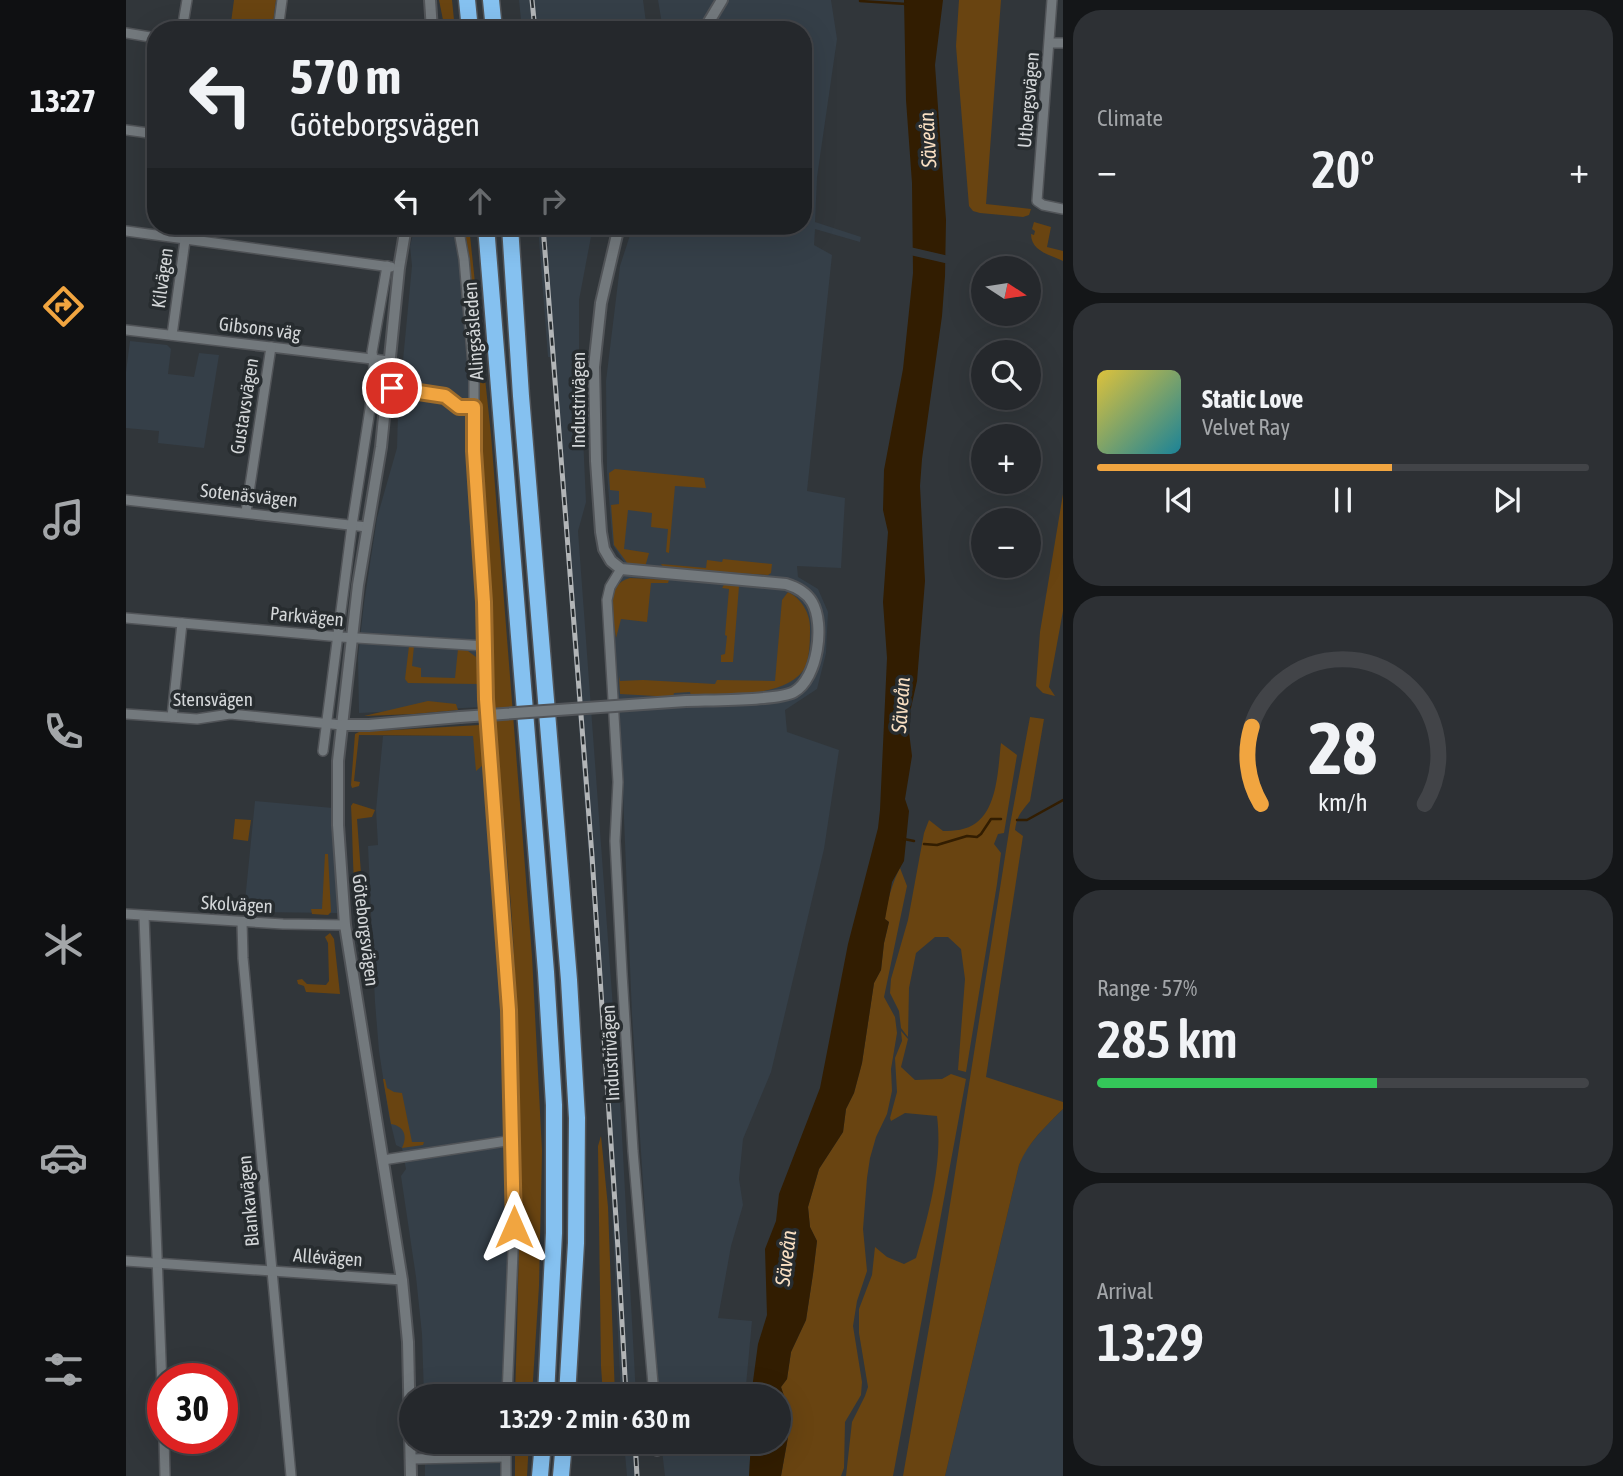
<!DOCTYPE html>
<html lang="en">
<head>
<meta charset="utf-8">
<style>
	:root { --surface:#25282c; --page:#2d3034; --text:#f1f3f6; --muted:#a3a6a9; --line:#424448; --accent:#f1a540 }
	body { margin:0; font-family:"Asap Condensed",sans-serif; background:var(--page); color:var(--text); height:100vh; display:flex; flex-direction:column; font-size:26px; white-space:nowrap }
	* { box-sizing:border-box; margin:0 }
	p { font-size:23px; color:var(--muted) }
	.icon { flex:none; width:38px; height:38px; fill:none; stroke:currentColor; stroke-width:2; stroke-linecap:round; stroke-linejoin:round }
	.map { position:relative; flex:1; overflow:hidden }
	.side { display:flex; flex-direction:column; gap:10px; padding:10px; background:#141618; width:560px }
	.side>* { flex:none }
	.top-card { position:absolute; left:21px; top:21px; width:665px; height:214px; border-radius:28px; box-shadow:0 7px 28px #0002,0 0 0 2px var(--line); background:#25282c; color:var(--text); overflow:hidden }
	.needle { width:46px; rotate:102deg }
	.fabs { position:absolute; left:845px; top:256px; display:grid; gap:14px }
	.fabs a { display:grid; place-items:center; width:70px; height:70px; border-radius:50%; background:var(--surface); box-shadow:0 7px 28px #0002,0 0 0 2px var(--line); font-size:35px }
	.speed { position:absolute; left:21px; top:1363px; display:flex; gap:14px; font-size:35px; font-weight:700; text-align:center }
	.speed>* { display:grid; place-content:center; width:91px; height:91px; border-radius:50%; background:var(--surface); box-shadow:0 7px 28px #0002,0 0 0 2px var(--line); line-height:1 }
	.speed .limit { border:10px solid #d22; background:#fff; color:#111 }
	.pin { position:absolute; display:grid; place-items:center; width:60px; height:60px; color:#fff; margin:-30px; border:4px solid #fff; border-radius:50%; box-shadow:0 2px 7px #0007 }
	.me { position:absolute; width:77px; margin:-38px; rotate:0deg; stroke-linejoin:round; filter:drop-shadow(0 0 5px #0008) }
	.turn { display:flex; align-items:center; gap:24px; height:147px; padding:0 28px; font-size:32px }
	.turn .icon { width:91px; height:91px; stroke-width:2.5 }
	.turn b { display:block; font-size:49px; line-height:60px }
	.lanes { display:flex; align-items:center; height:66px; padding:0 28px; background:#0003; justify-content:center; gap:35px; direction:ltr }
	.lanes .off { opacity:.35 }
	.big { font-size:52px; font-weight:600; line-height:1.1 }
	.side .card { flex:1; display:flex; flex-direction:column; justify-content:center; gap:10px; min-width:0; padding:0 24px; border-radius:28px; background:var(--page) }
	.side .dial { align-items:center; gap:0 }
	.dial svg { height:182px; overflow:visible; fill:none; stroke:var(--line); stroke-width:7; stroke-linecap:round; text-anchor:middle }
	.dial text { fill:var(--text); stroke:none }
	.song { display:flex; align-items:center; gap:21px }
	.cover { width:84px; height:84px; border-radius:10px; background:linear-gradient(135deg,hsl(50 70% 55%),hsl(190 70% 35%)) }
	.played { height:7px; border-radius:4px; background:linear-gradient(90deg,var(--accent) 60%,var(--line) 60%) }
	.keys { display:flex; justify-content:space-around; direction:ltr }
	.heat { display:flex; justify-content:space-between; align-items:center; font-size:38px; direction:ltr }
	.charge { height:10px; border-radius:5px; background:linear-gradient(90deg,#34c759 57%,var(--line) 0) }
	.trip { position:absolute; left:273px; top:1384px; width:392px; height:70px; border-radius:35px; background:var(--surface); box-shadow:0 7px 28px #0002,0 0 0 2px var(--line); font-weight:600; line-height:70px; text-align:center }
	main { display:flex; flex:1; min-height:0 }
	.menu { display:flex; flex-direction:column; width:126px; justify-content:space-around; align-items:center; background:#0f1012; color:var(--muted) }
	.menu .icon { width:49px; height:49px }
	.menu .on { color:var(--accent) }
	.menu b { font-size:32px; color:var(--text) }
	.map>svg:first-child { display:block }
	.built { fill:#353f48 }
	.green { fill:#694411 }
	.water { fill:#321d01 }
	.pier { fill:#31363a }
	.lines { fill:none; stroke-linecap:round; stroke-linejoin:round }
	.stream { stroke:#321d01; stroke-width:2.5 }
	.minor-casing { stroke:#515458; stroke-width:12 }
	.tertiary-casing { stroke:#515458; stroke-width:14 }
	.motorway-casing { stroke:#515458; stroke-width:19 }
	.minor { stroke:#73797d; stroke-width:9 }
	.tertiary { stroke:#73797d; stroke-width:10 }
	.motorway { stroke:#85c1f0; stroke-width:16 }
	.rail-casing { stroke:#b2b5b7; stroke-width:5 }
	.rail { stroke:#272c2f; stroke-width:2.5; stroke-dasharray:8; stroke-linecap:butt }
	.tertiary-bridge-casing { stroke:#515458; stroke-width:14; stroke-linecap:butt }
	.tertiary-bridge { stroke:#73797d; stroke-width:10 }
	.route-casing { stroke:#9d6b2a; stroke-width:18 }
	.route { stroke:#f1a540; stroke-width:12 }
	.labels { text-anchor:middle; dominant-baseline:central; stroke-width:7; stroke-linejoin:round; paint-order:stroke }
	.street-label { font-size:19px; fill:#d3d6d8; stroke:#272c2f }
	.water-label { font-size:21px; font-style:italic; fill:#f9dfc2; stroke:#272c2f }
</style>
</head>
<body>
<main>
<nav class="menu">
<b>13:27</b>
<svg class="icon on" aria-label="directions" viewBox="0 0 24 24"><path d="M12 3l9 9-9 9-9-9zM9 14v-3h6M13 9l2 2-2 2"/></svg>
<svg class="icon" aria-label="music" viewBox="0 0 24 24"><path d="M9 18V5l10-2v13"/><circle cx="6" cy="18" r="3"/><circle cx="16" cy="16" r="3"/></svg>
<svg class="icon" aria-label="phone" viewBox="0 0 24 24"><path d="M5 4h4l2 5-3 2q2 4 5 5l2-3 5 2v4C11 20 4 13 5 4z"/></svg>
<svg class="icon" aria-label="climate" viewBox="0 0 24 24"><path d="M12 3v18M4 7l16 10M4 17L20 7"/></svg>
<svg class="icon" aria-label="car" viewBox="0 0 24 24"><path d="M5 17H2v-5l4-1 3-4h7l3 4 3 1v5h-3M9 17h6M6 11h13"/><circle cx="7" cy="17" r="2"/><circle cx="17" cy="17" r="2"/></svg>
<svg class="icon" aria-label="filters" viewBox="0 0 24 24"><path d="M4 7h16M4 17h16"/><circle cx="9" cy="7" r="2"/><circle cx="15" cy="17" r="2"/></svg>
</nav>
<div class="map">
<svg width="937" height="1476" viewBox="0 0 937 1476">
	<rect width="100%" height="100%" fill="#31363a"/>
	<g class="built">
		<path d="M 393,0 L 517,0 L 521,30 L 396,30 Z"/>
		<path d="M 532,0 L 705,0 L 711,39 L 691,177 L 689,222 L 735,237 L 734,242 L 689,229 L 688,245 L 706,255 L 681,491 L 719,498 L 715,568 L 671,566 L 672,577 L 692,589 L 702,612 L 700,653 L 691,689 L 659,710 L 661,732 L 713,750 L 698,849 L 645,1072 L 617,1139 L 613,1179 L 617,1205 L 605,1246 L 592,1318 L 626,1321 L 619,1396 L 531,1396 L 506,1015 L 494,720 L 485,601 L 487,588 L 496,579 L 498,562 L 487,545 L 485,523 L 481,472 L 480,381 L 494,266 L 507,226 L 677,226 L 677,30 L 537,30 Z"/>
		<path d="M 289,226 L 329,226 L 332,233 L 345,374 L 357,628 L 358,707 L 233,713 L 232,657 L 238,603 L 251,518 L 271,448 L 272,413 L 286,266 L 284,246 Z"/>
		<path d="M 412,226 L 467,226 L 453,300 L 453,350 L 460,502 L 452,531 L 495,1117 L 510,1396 L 495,1396 L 480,1085 L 425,357 L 422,357 Z"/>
		<path d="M 4,341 L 41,345 L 45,349 L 42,374 L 68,377 L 73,353 L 93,355 L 78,448 L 32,443 L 33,431 L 0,428 L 0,372 Z"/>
		<path d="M 257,736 L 354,736 L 381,1045 L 383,1220 L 376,1396 L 298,1396 L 296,1334 L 290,1277 L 275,1176 L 280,1169 L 276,1148 L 270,1145 L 263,1116 L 253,1051 L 249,1002 L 242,846 L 252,845 L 250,810 Z"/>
		<path d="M 129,801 L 207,808 L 211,913 L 122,912 L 119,901 Z"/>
		<path d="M 937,1109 L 937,1476 L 819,1476 L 893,1165 L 898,1152 L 916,1130 Z"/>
		<path d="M 299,1442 L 375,1442 L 378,1476 L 299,1476 Z"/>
		<path d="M 498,1442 L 512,1442 L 514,1476 L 501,1476 Z"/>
		<path d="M 535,1442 L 625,1442 L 623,1476 L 539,1476 Z"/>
	</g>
	<g class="green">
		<path d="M 108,0 L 150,0 L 146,30 L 104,30 Z"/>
		<path d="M 313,0 L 326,0 L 329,30 L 319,30 Z"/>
		<path d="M 833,0 L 875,0 L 860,204 L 905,209 L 903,215 L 897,217 L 854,213 L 847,211 L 843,206 L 830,46 Z"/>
		<path d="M 908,222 L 925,227 L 921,247 L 937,251 L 937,261 C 924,255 905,251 905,234 L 908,235 L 909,231 L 906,229 Z"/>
		<path d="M 337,226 L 343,226 L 365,435 L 406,956 L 416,1151 L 413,1286 L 406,1396 L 389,1396 C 394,1250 396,1102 388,956 C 384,873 374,790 369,707 C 361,552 354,398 341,243 Z"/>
		<path d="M 489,469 L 578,478 L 580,488 L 549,486 L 543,553 L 540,552 L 542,529 L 525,527 L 526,513 L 502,510 L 498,549 L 523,553 L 519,567 L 502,564 L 488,545 L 485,505 L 493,504 L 493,491 L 484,490 L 483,473 Z"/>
		<path d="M 937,494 L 937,611 L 923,687 L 929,696 L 917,693 L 910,686 L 914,632 Z"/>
		<path d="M 597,559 L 646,564 L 645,573 L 642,575 L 538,568 L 535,564 L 580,568 L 581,560 L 596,562 Z"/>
		<path d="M 504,578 L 543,580 L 542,583 L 525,583 L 521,622 L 495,619 L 490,638 C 488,618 478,584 504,578 Z"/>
		<path d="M 599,583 L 613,586 L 607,662 L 595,662 L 595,655 L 599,654 L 601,636 L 599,635 L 603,589 L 596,588 Z"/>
		<path d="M 662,592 C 675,598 684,613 684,627 C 684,639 684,654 680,665 C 667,698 595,695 565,697 L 564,692 L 548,693 L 547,697 L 494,694 L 493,676 L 494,681 L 517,680 L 589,684 L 591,680 L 649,681 L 656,600 Z"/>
		<path d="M 283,646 L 288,646 L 286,666 L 295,668 L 295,677 L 329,678 L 332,649 L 342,651 L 350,657 L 352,684 L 282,683 L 279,679 Z"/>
		<path d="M 302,701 L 330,704 L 332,710 L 288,714 L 238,716 Z"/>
		<path d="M 904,717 L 918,719 L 904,801 C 896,811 891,815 889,830 L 897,836 L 860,1077 L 937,1102 L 937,1109 C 920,1126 902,1142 893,1165 L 819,1476 L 777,1476 L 820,1230 L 884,825 Z"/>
		<path d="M 354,725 L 357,765 L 350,771 L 347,736 L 233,735 L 228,781 L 234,782 L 233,786 L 226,788 L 225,785 L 229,734 L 233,732 Z"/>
		<path d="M 875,743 L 891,755 L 878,833 L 872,834 L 868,844 L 875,853 L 871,884 L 840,1072 L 832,1070 L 839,979 L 835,949 L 822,937 L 809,937 L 790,953 L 783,988 L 782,1037 L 775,1028 L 773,1011 L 764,993 L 765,979 L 782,920 L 798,833 L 803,820 L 817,831 C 828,831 841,830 850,823 C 872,807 872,767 875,743 Z"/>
		<path d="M 227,803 L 249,810 L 246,817 L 231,819 L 241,956 C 225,909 228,856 225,806 Z"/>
		<path d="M 109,819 L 125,820 L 122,841 L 107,839 Z"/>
		<path d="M 199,854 L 202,854 L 205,912 L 202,915 L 186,914 L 185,909 L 196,909 Z"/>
		<path d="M 774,868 L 781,886 L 758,997 L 769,1017 L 771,1033 L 765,1069 L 766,1091 L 761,1114 L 750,1137 L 744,1158 L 741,1178 L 737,1229 L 741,1271 L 731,1301 L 727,1326 L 736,1382 L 735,1395 L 719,1422 L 718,1468 L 715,1476 L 655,1476 L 662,1437 L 657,1414 L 659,1399 L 655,1387 L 661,1379 L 665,1352 L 680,1320 L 687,1274 L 691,1241 L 684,1227 L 682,1207 L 693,1169 L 717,1132 L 720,1109 L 728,1093 L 736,1063 L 748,983 L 755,970 L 758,943 L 763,922 L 759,919 C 760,904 767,881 774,868 Z"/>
		<path d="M 204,933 L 208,939 L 214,994 L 180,992 L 178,986 L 172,984 L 171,980 L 176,979 L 181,984 L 200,985 L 203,981 L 202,943 L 199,937 Z"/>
		<path d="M 775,1031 L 782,1039 L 775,1067 L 789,1080 L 816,1079 L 825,1074 L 840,1079 L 767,1476 L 720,1476 L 726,1422 L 739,1396 L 742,1387 L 733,1333 L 733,1309 L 746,1275 L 749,1247 L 761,1257 L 778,1264 L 790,1258 C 803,1213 817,1162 811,1116 L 779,1113 L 765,1121 L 764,1118 L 771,1092 L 769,1058 L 776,1041 Z"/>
		<path d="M 257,1079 L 259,1079 L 261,1088 L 268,1092 L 276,1093 L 286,1142 L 298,1142 L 297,1145 L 276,1148 C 282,1136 278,1126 265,1124 Z"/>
		<path d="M 475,1136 L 482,1207 L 489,1396 L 477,1396 L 475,1366 L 472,1146 Z"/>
		<path d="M 389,1442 L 403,1442 L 401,1476 L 389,1476 Z"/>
	</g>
	<path class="water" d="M 778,0 L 817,0 L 809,65 L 820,220 L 819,276 L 816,316 L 796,459 L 794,486 L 799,581 L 791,681 L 785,708 L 783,732 L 786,756 L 779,799 L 783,811 L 778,861 L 766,882 L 759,919 L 763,922 L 758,943 L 755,970 L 748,983 L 736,1063 L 728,1093 L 720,1109 L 717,1132 L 693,1169 L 682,1207 L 684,1227 L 691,1241 L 687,1274 L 680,1320 L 665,1352 L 661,1379 L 655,1387 L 659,1399 L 657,1414 L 662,1437 L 655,1476 L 623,1476 L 625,1442 L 653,1442 L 653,1396 L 625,1396 L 632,1344 L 641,1315 L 639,1249 L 650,1221 L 653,1194 L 694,1088 L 722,944 L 752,828 L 754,810 L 761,658 L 757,602 L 762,532 L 757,510 L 758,470 L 777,369 L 787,273 L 786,183 L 780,100 Z"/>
	<path class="pier" d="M 784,247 L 823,256 L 823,264 L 784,255 Z"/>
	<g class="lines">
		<g class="stream">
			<path d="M 734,1 L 780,4"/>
			<path d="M 891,820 L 901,820 L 937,800"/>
			<path d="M 778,839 L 788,841"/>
			<path d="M 798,844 L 811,845 L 841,836 L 851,837 L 855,834 L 865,819 L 875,819"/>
		</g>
		<g class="minor-casing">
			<g id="minor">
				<path d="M 926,0 L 911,201 L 917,205 L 937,209"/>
				<path d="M 56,30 L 61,0"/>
				<path d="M 152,30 L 156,0"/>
				<path d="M 0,33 L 30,38"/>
				<path d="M 925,43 L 937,43"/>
				<path d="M 0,130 L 30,134"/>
				<path d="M 332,226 L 338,259 L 348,376 L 348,451 L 358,602 L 360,699 L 385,1052 L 388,1227 L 381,1396"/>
				<path d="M 0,231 L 265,267"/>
				<path d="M 0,330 L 263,361"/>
				<path d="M 46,335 L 61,226"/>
				<path d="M 260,387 L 319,396 L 333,406 L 348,407"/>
				<path d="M 0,500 L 241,527"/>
				<path d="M 120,512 L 145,347"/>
				<path d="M 495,569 L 484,587 L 481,600 L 492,782 L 489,841 L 496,974 L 507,1151 L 528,1396"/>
				<path d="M 0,618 L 215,637 L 360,646"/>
				<path d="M 0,714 L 71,719 L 104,714 L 216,725"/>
				<path d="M 46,717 L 56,623"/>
				<path d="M 197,751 L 226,525 L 244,409 L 248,367 L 246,352 L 261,266"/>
				<path d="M 0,914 L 157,924 L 219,925"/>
				<path d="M 18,916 L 37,1413"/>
				<path d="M 116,922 L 117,958 L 165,1476"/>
				<path d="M 257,1160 L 387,1140"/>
				<path d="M 0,1261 L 276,1280"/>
				<path d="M 38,1438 L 39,1476"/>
				<path d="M 531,1442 L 531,1451"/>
				<path d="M 286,1459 L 379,1457"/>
				<path d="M 380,1476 L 380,1442"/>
			</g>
		</g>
		<g class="tertiary-casing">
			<g id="tertiary">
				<path d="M 304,0 L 306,30"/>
				<path d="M 578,30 L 596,0"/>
				<path d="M 280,226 L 273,268 L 255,447 L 232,585 L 212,761 L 212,825 L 219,925 L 276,1280 L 282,1342 L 285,1476"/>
				<path d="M 493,226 L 475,303 L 468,367 L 470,461 L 475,532 L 478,549 L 485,561 L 495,569 L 660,584 C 670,587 680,592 686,602 C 699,624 692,678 668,692 C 652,701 582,700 560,701"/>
				<path d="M 216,725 L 243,725 L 334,717"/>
			</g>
		</g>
		<g class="motorway-casing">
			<g id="motorway">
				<path d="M 341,0 L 344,30"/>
				<path d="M 365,0 L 368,30"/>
				<path d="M 360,226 L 420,972 L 428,1105 L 428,1233 L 420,1396"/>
				<path d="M 384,226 L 395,396 L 443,980 L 451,1118 L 450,1243 L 441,1396"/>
				<path d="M 414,1476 L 417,1442"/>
				<path d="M 435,1476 L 438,1442"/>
			</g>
		</g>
		<use href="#minor" class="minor"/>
		<use href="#tertiary" class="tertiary"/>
		<use href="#motorway" class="motorway"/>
		<g class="rail-casing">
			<g id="rail">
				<path d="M 406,0 L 409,30"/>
				<path d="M 417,226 L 466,856 L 492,1249 L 500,1396"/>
				<path d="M 509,1442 L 511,1476"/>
			</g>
		</g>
		<use href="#rail" class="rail"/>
		<g class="tertiary-bridge-casing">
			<path id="tertiary-bridge" d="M 334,717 L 560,701"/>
		</g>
		<use href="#tertiary-bridge" class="tertiary-bridge"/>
	</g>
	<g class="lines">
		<g class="route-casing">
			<path id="route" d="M 266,388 L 319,396 L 333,407 L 348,407 L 348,451 L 358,602 L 360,699 L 383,1010 L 388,1227"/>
		</g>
		<use href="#route" class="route"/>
	</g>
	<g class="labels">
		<g class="street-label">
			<text transform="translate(902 100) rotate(-85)">Utbergsvägen</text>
			<text transform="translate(36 278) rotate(-82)">Kilvägen</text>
			<text transform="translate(134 328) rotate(7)">Gibsons väg</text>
			<text transform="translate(347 331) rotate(-94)">Alingsåsleden</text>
			<text transform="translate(452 400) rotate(-90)">Industrivägen</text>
			<text transform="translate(118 406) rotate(-81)">Gustavsvägen</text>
			<text transform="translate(123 495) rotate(6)">Sotenäsvägen</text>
			<text transform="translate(181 616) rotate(5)">Parkvägen</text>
			<text x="87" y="699">Stensvägen</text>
			<text transform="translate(111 904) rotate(3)">Skolvägen</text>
			<text transform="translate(240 930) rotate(83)">Göteborgsvägen</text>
			<text transform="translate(484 1053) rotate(-93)">Industrivägen</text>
			<text transform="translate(122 1201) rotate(-95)">Blankavägen</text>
			<text transform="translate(202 1257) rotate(4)">Allévägen</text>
		</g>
		<g class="water-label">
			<text transform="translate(801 140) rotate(-93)">Säveån</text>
			<text transform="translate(774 705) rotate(-86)">Säveån</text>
			<text transform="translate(659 1258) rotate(-83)">Säveån</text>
		</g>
	</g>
</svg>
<div class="fabs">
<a><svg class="needle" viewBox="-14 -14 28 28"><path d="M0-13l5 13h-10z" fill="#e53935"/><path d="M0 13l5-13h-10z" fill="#a3a6a9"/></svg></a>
<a><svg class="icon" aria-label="search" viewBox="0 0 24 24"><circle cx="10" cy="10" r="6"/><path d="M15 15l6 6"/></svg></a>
<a>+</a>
<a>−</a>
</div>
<div class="speed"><div class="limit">30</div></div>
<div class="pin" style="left:266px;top:388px;background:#d93025"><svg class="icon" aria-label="arrive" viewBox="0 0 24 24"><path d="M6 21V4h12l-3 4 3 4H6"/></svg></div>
<svg class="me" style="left:388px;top:1227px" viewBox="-20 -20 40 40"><path d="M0-17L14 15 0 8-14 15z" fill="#f1a540" stroke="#fff" stroke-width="4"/></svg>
<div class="trip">13:29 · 2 min · 630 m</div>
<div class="top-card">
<div class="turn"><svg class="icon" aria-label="left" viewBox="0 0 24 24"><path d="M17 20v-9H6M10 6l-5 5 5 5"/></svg><div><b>570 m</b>Göteborgsvägen</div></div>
<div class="lanes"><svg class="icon" aria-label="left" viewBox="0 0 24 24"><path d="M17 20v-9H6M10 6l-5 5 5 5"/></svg><svg class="icon off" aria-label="ahead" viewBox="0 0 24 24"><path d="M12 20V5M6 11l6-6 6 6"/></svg><svg class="icon off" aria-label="right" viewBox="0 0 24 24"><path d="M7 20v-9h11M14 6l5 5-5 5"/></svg></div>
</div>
</div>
<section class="side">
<div class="card"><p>Climate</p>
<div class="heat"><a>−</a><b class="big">20°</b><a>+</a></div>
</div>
<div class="card">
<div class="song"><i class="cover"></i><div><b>Static Love</b><p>Velvet Ray</p></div></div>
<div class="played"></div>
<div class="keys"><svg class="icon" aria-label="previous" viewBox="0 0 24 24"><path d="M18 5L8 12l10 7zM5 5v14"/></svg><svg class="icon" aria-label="pause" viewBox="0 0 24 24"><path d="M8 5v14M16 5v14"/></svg><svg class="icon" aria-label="next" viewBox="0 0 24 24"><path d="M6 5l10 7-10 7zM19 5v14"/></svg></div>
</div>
<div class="card dial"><svg viewBox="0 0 100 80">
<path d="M14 69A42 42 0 1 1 86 69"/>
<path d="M14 69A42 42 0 0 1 10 35" stroke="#f1a540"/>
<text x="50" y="56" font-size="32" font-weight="700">28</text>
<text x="50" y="72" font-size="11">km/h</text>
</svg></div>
<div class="card"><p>Range · 57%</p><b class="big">285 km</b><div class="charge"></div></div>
<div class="card"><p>Arrival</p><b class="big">13:29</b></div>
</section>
</main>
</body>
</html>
